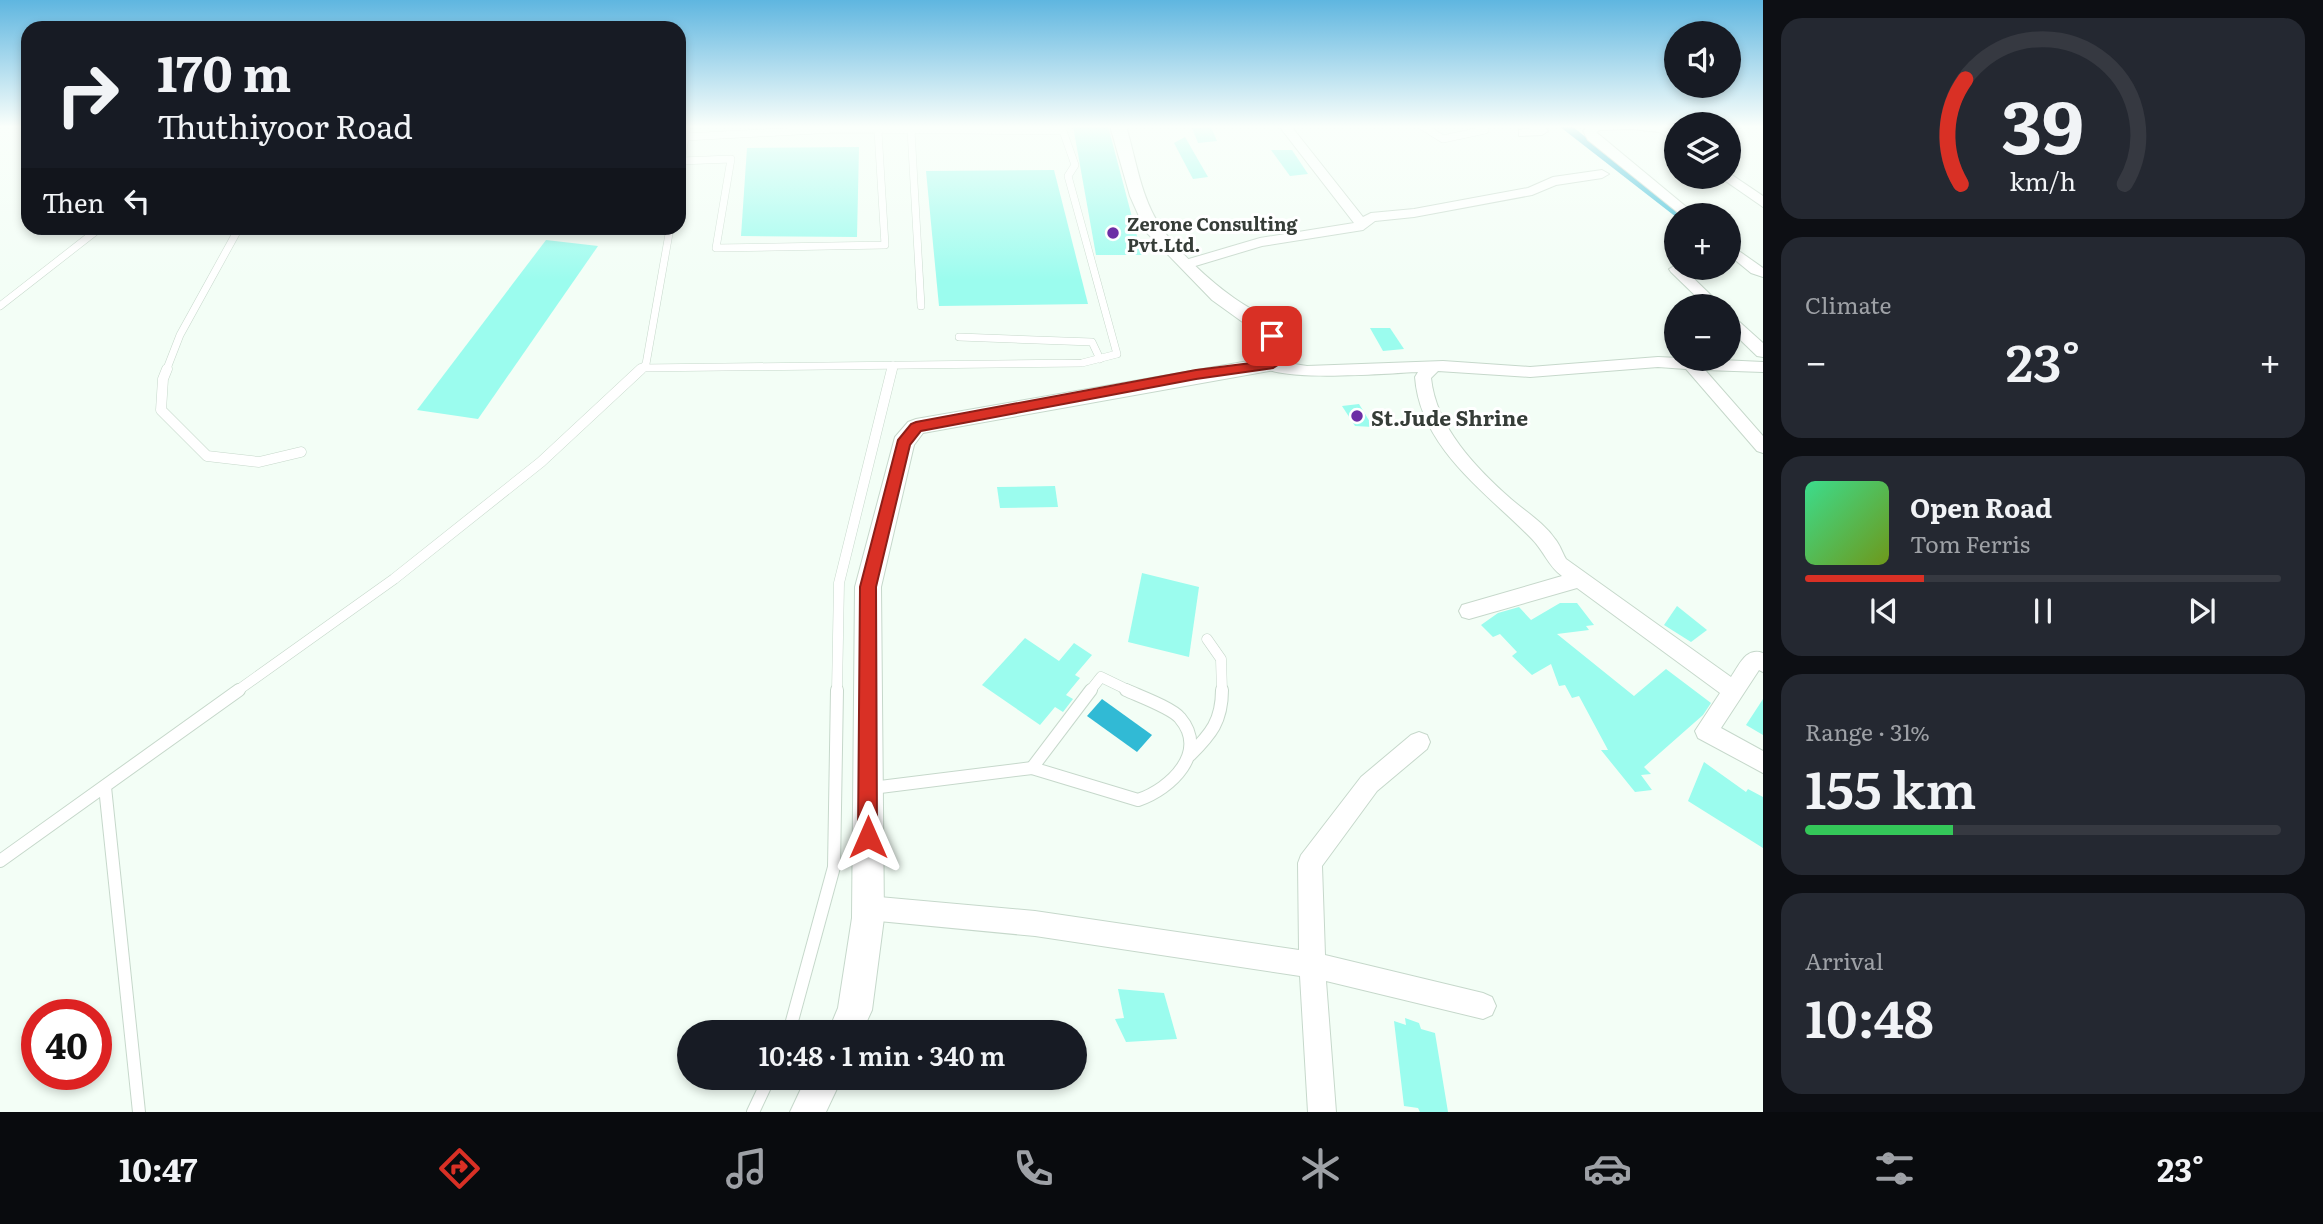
<!DOCTYPE html>
<html lang="en">
<head>
<meta charset="utf-8">
<style>
	:root { --surface:#171b24; --page:#242831; --text:#f1f3f6; --muted:#9ea1a6; --line:#363941; --accent:#d93025 }
	body { margin:0; font-family:Literata,serif; background:var(--page); color:var(--text); height:100vh; display:flex; flex-direction:column; font-size:26px; white-space:nowrap }
	* { box-sizing:border-box; margin:0 }
	p { font-size:23px; color:var(--muted) }
	.icon { flex:none; width:38px; height:38px; fill:none; stroke:currentColor; stroke-width:2; stroke-linecap:round; stroke-linejoin:round }
	.map { position:relative; flex:1; overflow:hidden }
	.sheet { display:flex; flex-direction:column; gap:18px; padding:18px; background:#0d0f14; width:560px }
	.sheet>* { flex:none }
	.hud { position:absolute; left:21px; top:21px; width:665px; height:214px; border-radius:21px; box-shadow:0 4px 10px #0003; background:#171b24; color:var(--text); overflow:hidden }
	.fabs { position:absolute; left:1664px; top:21px; display:grid; gap:14px }
	.fabs a { display:grid; place-items:center; width:77px; height:77px; border-radius:50%; background:var(--surface); box-shadow:0 4px 10px #0003; font-size:35px }
	.speed { position:absolute; left:21px; top:999px; display:flex; gap:14px; font-size:35px; font-weight:700; text-align:center }
	.speed>* { display:grid; place-content:center; width:91px; height:91px; border-radius:50%; background:var(--surface); box-shadow:0 4px 10px #0003; line-height:1 }
	.speed .limit { border:10px solid #d22; background:#fff; color:#111 }
	.pin { position:absolute; display:grid; place-items:center; width:60px; height:60px; color:#fff; margin:-30px; border-radius:14px; box-shadow:0 4px 10px #0006 }
	.me { position:absolute; width:77px; margin:-38px; rotate:0deg; stroke-linejoin:round; filter:drop-shadow(0 0 5px #0008) }
	.turn { display:flex; align-items:center; gap:24px; height:147px; padding:0 21px; font-size:32px }
	.turn .icon { width:91px; height:91px; stroke-width:2.5 }
	.turn b { display:block; font-size:49px; line-height:60px }
	.then { display:flex; align-items:center; height:66px; padding:0 21px; background:#0003; gap:14px; font-size:26px }
	.big { font-size:52px; font-weight:600; line-height:1.1 }
	.sheet .tile { flex:1; display:flex; flex-direction:column; justify-content:center; gap:10px; min-width:0; padding:0 24px; border-radius:21px; background:var(--page) }
	.sheet .dial { align-items:center; gap:0 }
	.dial svg { height:182px; overflow:visible; fill:none; stroke:var(--line); stroke-width:7; stroke-linecap:round; text-anchor:middle }
	.dial text { fill:var(--text); stroke:none }
	.song { display:flex; align-items:center; gap:21px }
	.cover { width:84px; height:84px; border-radius:10px; background:linear-gradient(135deg,hsl(150 70% 55%),hsl(80 70% 35%)) }
	.played { height:7px; border-radius:4px; background:linear-gradient(90deg,var(--accent) 25%,var(--line) 25%) }
	.keys { display:flex; justify-content:space-around; direction:ltr }
	.heat { display:flex; justify-content:space-between; align-items:center; font-size:38px; direction:ltr }
	.charge { height:10px; border-radius:5px; background:linear-gradient(90deg,#34c759 31%,var(--line) 0) }
	.trip { position:absolute; left:677px; top:1020px; width:410px; height:70px; border-radius:35px; background:var(--surface); box-shadow:0 4px 10px #0003; font-weight:600; line-height:70px; text-align:center }
	.menu { display:flex; height:112px; justify-content:space-around; align-items:center; background:#090b0e; color:var(--muted) }
	.menu .icon { width:49px; height:49px }
	.menu .active { color:var(--accent) }
	.menu b { font-size:32px; color:var(--text) }
	main { display:flex; flex:1; min-height:0 }
	.map>svg:first-child { display:block }
	.water { fill:#31bad5 }
	.building { fill:#9bfcee }
	.lines { fill:none; stroke-linecap:round; stroke-linejoin:round }
	.service-far2-casing { stroke:#c6d8cb; stroke-width:8 }
	.service-far1-casing { stroke:#c6d8cb; stroke-width:11 }
	.service-casing { stroke:#c6d8cb; stroke-width:14 }
	.minor-casing { stroke:#c6d8cb; stroke-width:2 }
	.tertiary-casing { stroke:#c6d8cb; stroke-width:2 }
	.service-far2 { stroke:#fff; stroke-width:7 }
	.service-far1 { stroke:#fff; stroke-width:10 }
	.service { stroke:#fff; stroke-width:12 }
	.minor { fill:#fff; fill-rule:evenodd }
	.tertiary { fill:#fff; fill-rule:evenodd }
	.route { fill:#d93025; stroke:#8d1f18; stroke-width:2 }
	.poi-dot { fill:#6c2fa5; stroke:#fff; stroke-width:2.5 }
	.labels { text-anchor:middle; dominant-baseline:central; stroke-width:6; stroke-linejoin:round; paint-order:stroke }
	.far-poi-label { font-size:18px; font-weight:bold; fill:#363d38; stroke:#fff; text-anchor:start }
	.poi-label { font-size:21px; font-weight:bold; fill:#363d38; stroke:#fff; text-anchor:start }
</style>
</head>
<body>
<main>
<div class="map">
<svg width="1763" height="1112" viewBox="0 0 1763 1112">
	<rect width="100%" height="100%" fill="#f3fef6"/>
	<g class="water">
		<path d="M 1559,126 L 1572,126 L 1681,215 L 1676,217 Z"/>
		<path d="M 1102,699 L 1152,735 L 1137,752 L 1087,716 Z"/>
	</g>
	<g class="building">
		<path d="M 1073,126 L 1108,126 L 1142,255 L 1096,255 Z"/>
		<path d="M 1211,127 L 1217,141 L 1198,143 L 1192,128 Z"/>
		<path d="M 1185,137 L 1208,177 L 1193,179 L 1174,143 Z"/>
		<path d="M 859,147 L 857,237 L 741,236 L 747,148 Z"/>
		<path d="M 1271,150 L 1292,150 L 1308,174 L 1290,176 Z"/>
		<path d="M 1054,170 L 1088,304 L 939,306 L 926,171 Z"/>
		<path d="M 546,240 L 598,246 L 478,419 L 417,410 Z"/>
		<path d="M 1370,328 L 1390,328 L 1404,349 L 1383,351 Z"/>
		<path d="M 1359,404 L 1373,427 L 1355,426 L 1342,406 Z"/>
		<path d="M 1055,486 L 1058,507 L 1000,508 L 997,487 Z"/>
		<path d="M 1142,573 L 1199,587 L 1189,657 L 1128,642 Z"/>
		<path d="M 1560,603 L 1577,603 L 1594,625 L 1586,626 L 1589,630 L 1557,634 L 1634,696 L 1666,669 L 1711,703 L 1703,715 L 1644,767 L 1651,774 L 1641,775 L 1652,790 L 1635,792 L 1601,750 L 1608,750 L 1579,696 L 1572,698 L 1565,685 L 1559,686 L 1551,664 L 1532,675 L 1512,656 L 1517,652 L 1500,634 L 1493,637 L 1481,625 L 1498,613 L 1519,607 L 1531,620 Z"/>
		<path d="M 1677,606 L 1707,630 L 1691,642 L 1664,625 Z"/>
		<path d="M 1025,638 L 1059,661 L 1074,643 L 1092,655 L 1075,675 L 1080,678 L 1066,695 L 1073,699 L 1063,712 L 1055,707 L 1040,725 L 982,685 Z"/>
		<path d="M 1763,699 L 1763,735 L 1746,725 Z"/>
		<path d="M 1704,762 L 1746,792 L 1748,789 L 1763,797 L 1763,848 L 1688,801 Z"/>
		<path d="M 1118,989 L 1164,993 L 1177,1039 L 1126,1042 L 1115,1019 L 1124,1018 Z"/>
		<path d="M 1405,1018 L 1419,1023 L 1421,1029 L 1435,1033 L 1448,1112 L 1420,1112 L 1418,1108 L 1404,1106 L 1394,1021 L 1406,1025 Z"/>
	</g>
	<g class="lines">
		<g class="service-far2-casing">
			<g id="service-far2">
				<path d="M 1422,126 L 1443,139 L 1485,130 L 1479,126"/>
				<path d="M 911,130 L 921,306"/>
				<path d="M 681,161 L 731,159 L 716,248 L 885,245 L 878,131"/>
				<path d="M 679,174 L 687,126"/>
				<path d="M 0,306 L 100,228"/>
				<path d="M 959,337 L 1092,342 L 1100,359"/>
				<path d="M 642,368 L 1082,363 L 1117,354 L 1068,176 L 1075,165 L 1063,131 L 835,129 L 685,137"/>
				<path d="M 166,371 L 180,335 L 239,228"/>
				<path d="M 639,371 L 646,364 L 670,228"/>
				<path d="M 892,371 L 893,365"/>
			</g>
		</g>
		<g class="service-far1-casing">
			<g id="service-far1">
				<path d="M 167,369 L 163,379 L 161,410 L 207,456 L 259,462 L 301,452"/>
				<path d="M 1207,639 L 1221,659 L 1222,691"/>
				<path d="M 237,691 L 394,579 L 541,462 L 641,369"/>
				<path d="M 837,691 L 839,583 L 892,369"/>
				<path d="M 1090,691 L 1101,677 L 1130,691"/>
			</g>
		</g>
		<g class="service-casing">
			<g id="service">
				<path d="M 1190,755 C 1211,734 1222,721 1222,690"/>
				<path d="M 1032,768 L 1138,800 C 1171,789 1209,752 1180,718 C 1172,708 1139,696 1126,690"/>
				<path d="M 1032,768 L 1091,690"/>
				<path d="M 105,787 L 139,1112"/>
				<path d="M 872,788 L 1032,768"/>
				<path d="M 0,861 L 239,690"/>
				<path d="M 789,1032 L 834,867 L 837,690"/>
				<path d="M 753,1112 L 769,1078"/>
			</g>
		</g>
		<g class="minor-casing">
			<g id="minor">
				<path d="M 1279,126 L 1291,126 L 1363,217 L 1371,213 L 1414,209 L 1528,188 L 1553,177 L 1602,170 L 1609,174 L 1602,178 L 1556,185 L 1532,195 L 1414,217 L 1375,221 L 1363,230 L 1262,246 L 1192,267 L 1182,267 L 1180,264 L 1182,261 L 1260,238 L 1354,223 Z"/>
				<path d="M 1529,126 L 1543,126 L 1548,131 L 1542,135 L 1519,136 L 1519,130 L 1530,128 Z"/>
				<path d="M 1589,126 L 1664,126 L 1676,132 L 1676,141 L 1659,132 L 1632,129 L 1600,130 L 1596,132 L 1696,215 L 1681,215 L 1588,140 L 1583,131 Z"/>
				<path d="M 1729,173 L 1763,196 L 1763,207 L 1724,180 L 1723,177 L 1729,177 Z"/>
				<path d="M 1729,244 L 1763,268 L 1763,277 L 1751,273 L 1729,255 Z"/>
				<path d="M 1676,265 L 1676,268 L 1683,268 L 1722,306 L 1706,306 L 1671,272 L 1669,269 Z"/>
				<path d="M 1729,315 L 1734,317 L 1763,343 L 1763,357 L 1757,356 L 1729,329 Z"/>
				<path d="M 1658,357 L 1763,362 L 1763,372 L 1705,370 L 1763,436 L 1763,453 L 1757,451 L 1686,369 L 1658,367 L 1530,377 L 1438,371 L 1431,378 C 1436,427 1476,468 1511,499 C 1526,512 1544,523 1555,539 C 1560,545 1562,552 1566,559 L 1731,677 C 1740,664 1746,647 1763,653 L 1763,672 L 1759,670 L 1721,728 L 1763,751 L 1763,773 L 1698,738 L 1695,731 L 1720,693 L 1577,588 L 1469,619 L 1462,617 L 1459,611 L 1462,605 L 1562,576 C 1548,566 1544,551 1532,539 C 1487,493 1420,448 1415,377 L 1418,372 C 1391,373 1276,383 1261,365 L 1269,360 L 1307,366 L 1443,361 L 1530,367 Z"/>
				<path d="M 1419,732 L 1427,735 L 1430,742 L 1427,749 L 1377,791 L 1322,866 L 1325,955 L 1483,993 L 1492,997 L 1496,1006 L 1492,1015 L 1483,1019 L 1326,981 L 1336,1112 L 1308,1112 L 1300,976 L 1035,936 L 868,920 L 859,917 L 856,908 L 859,899 L 868,896 L 1035,911 L 1299,950 L 1298,863 L 1301,855 L 1361,777 L 1411,735 Z"/>
			</g>
		</g>
		<g class="tertiary-casing">
			<g id="tertiary">
				<path d="M 1110,126 L 1126,126 C 1136,159 1141,199 1161,227 C 1177,251 1211,282 1234,298 C 1252,311 1273,318 1284,338 C 1290,348 1288,358 1282,368 L 1275,370 L 923,433 L 914,445 L 881,587 L 884,918 L 872,1010 L 862,1032 L 828,1032 L 838,1008 L 852,918 L 855,587 L 895,437 L 908,422 L 916,419 L 1266,358 L 1268,351 L 1262,336 L 1212,300 L 1146,232 L 1130,196 Z"/>
				<path d="M 806,1078 L 842,1078 L 826,1112 L 790,1112 Z"/>
			</g>
		</g>
		<use href="#service-far2" class="service-far2"/>
		<use href="#service-far1" class="service-far1"/>
		<use href="#service" class="service"/>
		<use href="#minor" class="minor"/>
		<use href="#tertiary" class="tertiary"/>
	</g>
	<linearGradient id="sky" x2="0" y2="1"><stop stop-color="#5fb6e0"/><stop offset="0.45" stop-color="#fafffb"/><stop offset="1" stop-color="#fafffb" stop-opacity="0"/></linearGradient>
	<rect width="1763" height="281" fill="url(#sky)"/>
	<path class="route" d="M 1272,332 L 1277,333 L 1284,347 L 1281,363 L 1273,368 L 1196,379 L 921,431 L 910,445 L 876,587 L 877,837 L 875,843 L 868,846 L 861,843 L 858,837 L 860,587 L 898,440 L 911,424 L 916,422 L 1196,370 L 1267,361 L 1270,358 L 1271,347 L 1265,336 Z"/>
	<g class="poi-dot">
		<circle cx="1113" cy="233" r="7"/>
		<circle cx="1357" cy="416" r="7"/>
	</g>
	<g class="labels">
		<g class="far-poi-label">
			<text x="1127" y="223">Zerone Consulting<tspan x="1127" dy="21">Pvt.Ltd.</tspan></text>
		</g>
		<g class="poi-label">
			<text x="1371" y="416">St.Jude Shrine</text>
		</g>
	</g>
</svg>
<div class="fabs">
<a><svg class="icon" aria-label="sound" viewBox="0 0 24 24"><path d="M4 9h4l5-4v14l-5-4H4zM17 9q2 3 0 6"/></svg></a>
<a><svg class="icon" aria-label="layers" viewBox="0 0 24 24"><path d="M12 4l9 5-9 5-9-5zM3 14l9 5 9-5"/></svg></a>
<a>+</a>
<a>−</a>
</div>
<div class="speed"><div class="limit">40</div></div>
<div class="pin" style="left:1272px;top:336px;background:#d93025"><svg class="icon" aria-label="arrive" viewBox="0 0 24 24"><path d="M6 21V4h12l-3 4 3 4H6"/></svg></div>
<svg class="me" style="left:868px;top:837px" viewBox="-20 -20 40 40"><path d="M0-17L14 15 0 8-14 15z" fill="#d93025" stroke="#fff" stroke-width="4"/></svg>
<div class="trip">10:48 · 1 min · 340 m</div>
<div class="hud">
<div class="turn"><svg class="icon" aria-label="right" viewBox="0 0 24 24"><path d="M7 20v-9h11M14 6l5 5-5 5"/></svg><div><b>170 m</b>Thuthiyoor Road</div></div>
<div class="then">Then<svg class="icon" aria-label="left" viewBox="0 0 24 24"><path d="M17 20v-9H6M10 6l-5 5 5 5"/></svg></div>
</div>
</div>
<section class="sheet">
<div class="tile dial"><svg viewBox="0 0 100 80">
<path d="M14 69A42 42 0 1 1 86 69"/>
<path d="M14 69A42 42 0 0 1 16 23" stroke="#d93025"/>
<text x="50" y="56" font-size="32" font-weight="700">39</text>
<text x="50" y="72" font-size="11">km/h</text>
</svg></div>
<div class="tile"><p>Climate</p>
<div class="heat"><a>−</a><b class="big">23°</b><a>+</a></div>
</div>
<div class="tile">
<div class="song"><i class="cover"></i><div><b>Open Road</b><p>Tom Ferris</p></div></div>
<div class="played"></div>
<div class="keys"><svg class="icon" aria-label="previous" viewBox="0 0 24 24"><path d="M18 5L8 12l10 7zM5 5v14"/></svg><svg class="icon" aria-label="pause" viewBox="0 0 24 24"><path d="M8 5v14M16 5v14"/></svg><svg class="icon" aria-label="next" viewBox="0 0 24 24"><path d="M6 5l10 7-10 7zM19 5v14"/></svg></div>
</div>
<div class="tile"><p>Range · 31%</p><b class="big">155 km</b><div class="charge"></div></div>
<div class="tile"><p>Arrival</p><b class="big">10:48</b></div>
</section>
</main>
<nav class="menu">
<b>10:47</b>
<svg class="icon active" aria-label="directions" viewBox="0 0 24 24"><path d="M12 3l9 9-9 9-9-9zM9 14v-3h6M13 9l2 2-2 2"/></svg>
<svg class="icon" aria-label="music" viewBox="0 0 24 24"><path d="M9 18V5l10-2v13"/><circle cx="6" cy="18" r="3"/><circle cx="16" cy="16" r="3"/></svg>
<svg class="icon" aria-label="phone" viewBox="0 0 24 24"><path d="M5 4h4l2 5-3 2q2 4 5 5l2-3 5 2v4C11 20 4 13 5 4z"/></svg>
<svg class="icon" aria-label="climate" viewBox="0 0 24 24"><path d="M12 3v18M4 7l16 10M4 17L20 7"/></svg>
<svg class="icon" aria-label="car" viewBox="0 0 24 24"><path d="M5 17H2v-5l4-1 3-4h7l3 4 3 1v5h-3M9 17h6M6 11h13"/><circle cx="7" cy="17" r="2"/><circle cx="17" cy="17" r="2"/></svg>
<svg class="icon" aria-label="filters" viewBox="0 0 24 24"><path d="M4 7h16M4 17h16"/><circle cx="9" cy="7" r="2"/><circle cx="15" cy="17" r="2"/></svg>
<b>23°</b>
</nav>
</body>
</html>
